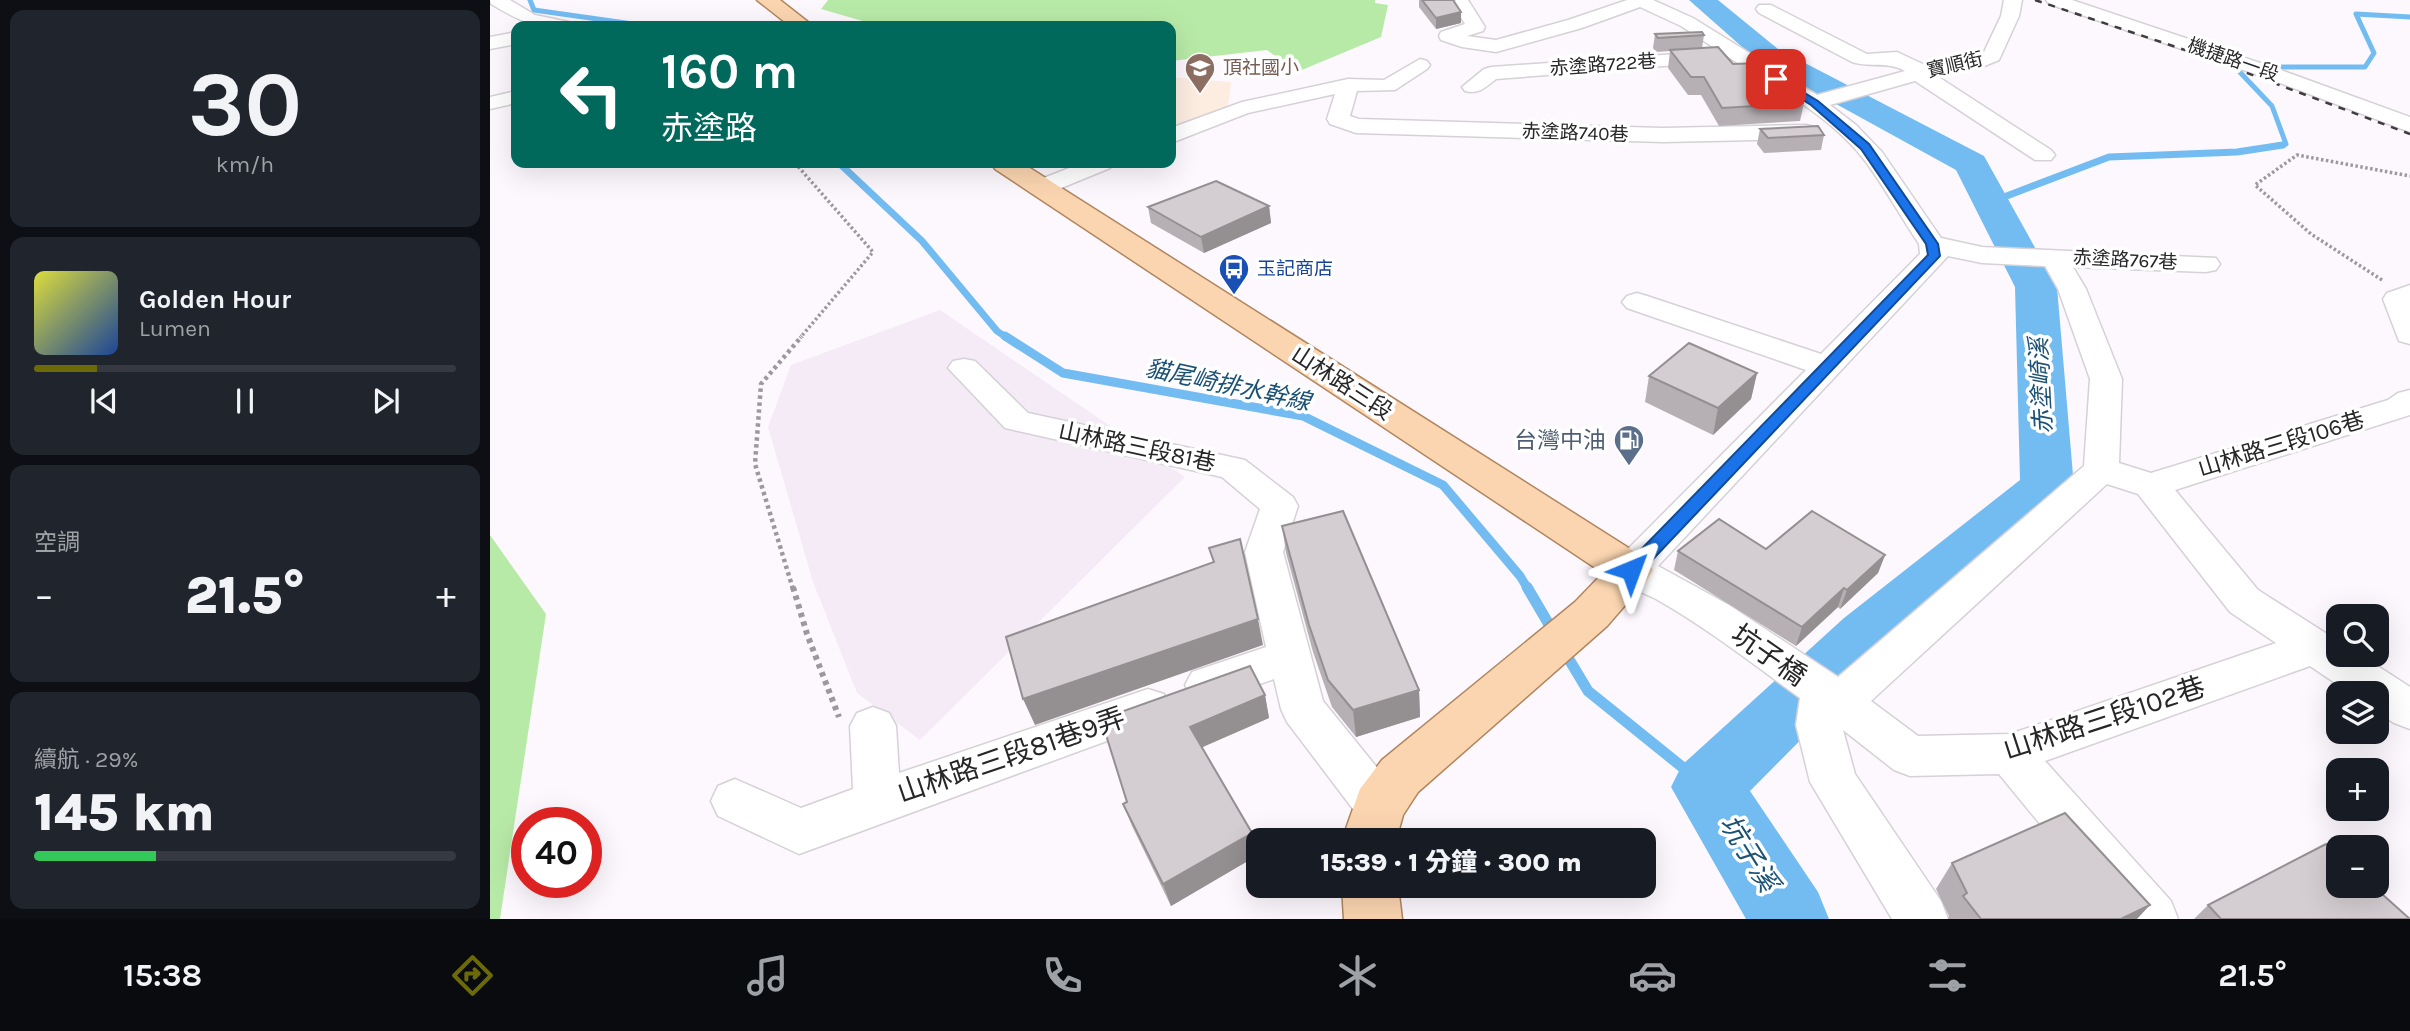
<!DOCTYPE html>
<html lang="zh-TW">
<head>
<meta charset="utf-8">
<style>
	:root { --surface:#171b24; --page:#20242c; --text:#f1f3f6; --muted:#9ea1a6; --line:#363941; --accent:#6b6a06 }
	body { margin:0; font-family:Karla,"Noto Sans TC",sans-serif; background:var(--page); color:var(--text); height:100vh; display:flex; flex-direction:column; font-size:26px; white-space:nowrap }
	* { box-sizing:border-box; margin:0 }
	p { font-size:23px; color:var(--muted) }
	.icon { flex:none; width:38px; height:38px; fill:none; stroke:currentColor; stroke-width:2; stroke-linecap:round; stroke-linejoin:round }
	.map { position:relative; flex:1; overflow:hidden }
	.side { display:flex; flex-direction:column; gap:10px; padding:10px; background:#0d0f14; width:490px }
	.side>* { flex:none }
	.hud { position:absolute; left:21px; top:21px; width:665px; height:147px; border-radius:14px; box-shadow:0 7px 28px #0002; background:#00695c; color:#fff; overflow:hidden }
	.fabs { position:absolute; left:1836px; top:604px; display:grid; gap:14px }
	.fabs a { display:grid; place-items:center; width:63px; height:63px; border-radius:14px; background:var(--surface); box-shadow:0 7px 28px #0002; font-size:35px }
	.speed { position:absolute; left:21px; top:807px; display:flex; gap:14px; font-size:35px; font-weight:700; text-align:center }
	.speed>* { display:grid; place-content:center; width:91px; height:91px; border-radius:50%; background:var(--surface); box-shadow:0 7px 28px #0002; line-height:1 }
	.speed .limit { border:10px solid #d22; background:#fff; color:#111 }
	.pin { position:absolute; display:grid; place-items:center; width:60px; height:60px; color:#fff; margin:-30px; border-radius:14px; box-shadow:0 4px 10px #0006 }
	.me { position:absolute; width:77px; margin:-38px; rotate:44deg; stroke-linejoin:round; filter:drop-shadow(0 0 5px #0008) }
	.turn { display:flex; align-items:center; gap:24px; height:147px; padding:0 35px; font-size:32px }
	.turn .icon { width:91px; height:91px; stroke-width:2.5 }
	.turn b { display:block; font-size:49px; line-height:60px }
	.big { font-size:52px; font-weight:800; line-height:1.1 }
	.side .widget { flex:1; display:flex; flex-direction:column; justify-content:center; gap:10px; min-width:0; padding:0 24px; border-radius:14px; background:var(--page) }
	.side .dial { align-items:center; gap:0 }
	.dial b { font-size:91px; line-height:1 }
	.song { display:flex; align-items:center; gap:21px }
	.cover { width:84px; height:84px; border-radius:10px; background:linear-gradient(135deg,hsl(60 70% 55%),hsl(220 70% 35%)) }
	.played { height:7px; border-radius:4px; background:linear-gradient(90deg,var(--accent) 15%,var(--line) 15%) }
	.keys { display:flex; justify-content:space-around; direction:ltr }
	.heat { display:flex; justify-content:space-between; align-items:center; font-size:38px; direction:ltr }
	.charge { height:10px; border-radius:5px; background:linear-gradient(90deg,#34c759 29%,var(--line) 0) }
	.trip { position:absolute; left:756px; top:828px; width:410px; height:70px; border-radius:14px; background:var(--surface); box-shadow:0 7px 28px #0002; font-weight:800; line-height:70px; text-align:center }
	.dock { display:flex; height:112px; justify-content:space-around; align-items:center; background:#090b0e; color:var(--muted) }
	.dock .icon { width:49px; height:49px }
	.dock .active { color:var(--accent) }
	.dock b { font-size:32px; color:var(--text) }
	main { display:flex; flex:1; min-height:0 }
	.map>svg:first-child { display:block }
	.built { fill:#f4ebf7 }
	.education { fill:#fdede1 }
	.green { fill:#b8eaa7 }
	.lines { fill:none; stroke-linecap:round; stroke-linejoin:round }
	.stream-far3 { stroke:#73bcf2; stroke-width:5 }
	.stream-far2 { stroke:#73bcf2; stroke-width:7 }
	.stream-far1 { stroke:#73bcf2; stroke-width:9 }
	.stream { stroke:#73bcf2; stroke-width:11 }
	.river { fill:#73bcf2; fill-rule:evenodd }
	.minor-casing { stroke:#d5d1d7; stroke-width:3 }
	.major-casing { stroke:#af865f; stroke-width:3 }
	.path-far2 { stroke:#9c999d; stroke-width:3.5; stroke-dasharray:2.5 2.5; stroke-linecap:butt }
	.path-far1 { stroke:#9c999d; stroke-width:4.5; stroke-dasharray:3.5 3.5; stroke-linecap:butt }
	.path { stroke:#9c999d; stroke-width:6; stroke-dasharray:4.5 4.5; stroke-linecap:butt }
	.minor { fill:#fff; fill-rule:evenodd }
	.major { fill:#fbd5b0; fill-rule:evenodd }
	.rail { stroke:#3e3c3f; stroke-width:2.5; stroke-dasharray:7 7; stroke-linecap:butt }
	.wall { fill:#b6b0b4 }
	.shaded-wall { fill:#949092 }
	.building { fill:#d4cdd1; stroke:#949092; stroke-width:2 }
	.route { fill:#1a73e8; stroke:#114b97; stroke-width:2 }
	.labels { text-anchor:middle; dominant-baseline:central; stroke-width:7; stroke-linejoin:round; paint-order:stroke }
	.far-street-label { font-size:19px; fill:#272628; stroke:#fff }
	.far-education-label { font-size:19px; fill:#785e54; stroke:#fff; text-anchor:start }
	.far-transit-label { font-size:19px; fill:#164399; stroke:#fff; text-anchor:start }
	.street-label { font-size:23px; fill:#272628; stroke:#fff }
	.service-label { font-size:23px; fill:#4e5e75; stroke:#fff; text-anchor:end }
	.water-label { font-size:24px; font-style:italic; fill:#1a5174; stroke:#fff }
	.near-street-label { font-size:28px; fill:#272628; stroke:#fff }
	.near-water-label { font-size:28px; font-style:italic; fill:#1a5174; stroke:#fff }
</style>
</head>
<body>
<main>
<section class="side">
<div class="widget dial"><b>30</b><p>km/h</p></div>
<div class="widget">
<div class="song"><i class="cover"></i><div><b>Golden Hour</b><p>Lumen</p></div></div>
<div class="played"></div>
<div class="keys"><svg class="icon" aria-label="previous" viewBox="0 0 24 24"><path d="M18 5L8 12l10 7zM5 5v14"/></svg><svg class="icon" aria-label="pause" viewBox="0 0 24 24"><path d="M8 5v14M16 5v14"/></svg><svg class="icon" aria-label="next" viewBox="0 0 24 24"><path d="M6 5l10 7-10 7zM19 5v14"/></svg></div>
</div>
<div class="widget"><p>空調</p>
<div class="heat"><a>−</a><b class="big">21.5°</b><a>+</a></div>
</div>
<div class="widget"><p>續航 · 29%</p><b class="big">145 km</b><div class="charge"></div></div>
</section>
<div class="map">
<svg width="1920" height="919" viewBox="0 0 1920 919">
	<rect width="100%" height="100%" fill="#fdf8fe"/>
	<path class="built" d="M 450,310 L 695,477 L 430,740 L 367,693 L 323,582 L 278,427 L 301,365 Z"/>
	<path class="education" d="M 681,77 L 741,82 L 738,107 L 681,134 Z"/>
	<g class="green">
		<path d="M 338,0 L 885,0 L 885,3 L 898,5 L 891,37 L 807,72 L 777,50 L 681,61 L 681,26 L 390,26 L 331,9 Z"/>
		<path d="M 0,535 L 56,614 L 10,919 L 0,919 Z"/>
	</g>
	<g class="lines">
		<g class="stream-far3">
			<path d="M 40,0 L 44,10 L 157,26"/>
			<path d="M 1756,67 L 1745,67 L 1782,106 L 1796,144 L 1782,146"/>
			<path d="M 1770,67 L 1875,67 L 1884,53 L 1866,14 L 1920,17"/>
		</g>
		<g class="stream-far2">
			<path d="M 349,163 L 432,241 L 507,331 L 517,338"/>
			<path d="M 1501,202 L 1619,157 L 1747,152 L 1793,145"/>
		</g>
		<path class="stream-far1" d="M 515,336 L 573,373 L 813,416 L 953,485 L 1030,576 L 1038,589"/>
		<g class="stream">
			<path d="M 1037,587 L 1064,633"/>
			<path d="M 1074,651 L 1098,691 L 1217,787"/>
		</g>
		<path class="river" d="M 1199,0 L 1228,0 L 1288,49 L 1494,156 L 1567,287 L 1584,487 L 1576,500 L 1398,652 L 1260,791 L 1328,892 L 1339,919 L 1256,919 L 1181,787 L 1192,765 L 1354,618 L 1530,480 L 1525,287 L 1466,170 L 1268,61 Z"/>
		<g class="minor-casing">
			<g id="minor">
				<path d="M 0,0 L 20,0 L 45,15 L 79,22 L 81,26 C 43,28 33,23 1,4 Z"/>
				<path d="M 966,0 L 978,0 L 995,27 L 993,31 L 977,36 L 1006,40 L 1078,20 L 1137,0 L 1163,0 L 1203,18 L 1327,95 L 1415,71 C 1398,61 1381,68 1362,62 L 1269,13 L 1266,9 L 1269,5 L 1281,5 L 1377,54 L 1407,52 L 1437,66 L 1480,58 L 1494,52 L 1511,16 L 1514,0 L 1532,0 L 1529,16 L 1509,60 L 1492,67 L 1447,76 L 1561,150 L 1565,155 L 1561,160 L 1545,160 L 1425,81 L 1340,105 L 1366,125 L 1392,152 L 1451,238 L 1492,247 L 1726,258 L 1730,264 L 1726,270 L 1716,272 L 1583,267 L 1596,289 L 1632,379 L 1629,463 L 1661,473 L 1898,400 L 1908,393 L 1920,390 L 1920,415 L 1685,490 L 1768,590 L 1848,641 L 1848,654 L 1869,654 L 1920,687 L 1920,729 L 1904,723 L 1886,711 L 1886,693 L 1860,693 L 1820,666 L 1555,761 L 1681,901 L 1688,919 L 1628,919 L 1509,774 L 1420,776 L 1404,770 L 1353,730 L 1365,774 L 1451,901 L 1458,919 L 1402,919 L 1320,782 L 1306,725 L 1310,698 C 1263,664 1217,628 1166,599 C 1150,591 1131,586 1121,570 L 1127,560 L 1316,370 L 1137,308 L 1132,302 L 1137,296 L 1147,293 L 1157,296 L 1331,354 L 1430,254 L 1429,244 C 1411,217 1395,188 1376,162 C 1341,115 1283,86 1235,55 L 1233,60 L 1226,62 L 1006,79 C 996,87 988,95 975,91 L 972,87 L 994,69 L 1001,67 L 1229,51 L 1191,26 L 1150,7 L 1092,28 L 1006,52 L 972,47 L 951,40 L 949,36 L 951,32 L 975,24 L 963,4 ZM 1458,256 L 1492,263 L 1555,266 L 1568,289 L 1600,379 L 1594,466 L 1348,677 L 1239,605 L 1168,566 ZM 1617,484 L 1648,494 L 1740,612 L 1786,643 L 1520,734 L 1428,736 L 1381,701 Z"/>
				<path d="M 1556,0 L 1582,0 L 1788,69 L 1920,117 L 1920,132 L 1774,77 L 1559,4 Z"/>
				<path d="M 26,32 L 26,44 L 0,49 L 0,37 Z"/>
				<path d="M 930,59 L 937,61 L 940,65 L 937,69 L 905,90 L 867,91 L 860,116 L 869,119 L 1173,128 L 1316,125 L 1324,127 L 1327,132 L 1324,137 L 1316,139 L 1173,142 L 866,133 L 840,124 L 837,119 L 845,94 L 758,113 L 681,143 L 681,128 L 752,102 L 858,79 L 894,80 Z"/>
				<path d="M 26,91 L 26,103 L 0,109 L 0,97 Z"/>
				<path d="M 592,163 L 624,163 L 620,168 L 559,193 L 550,195 L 541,193 L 538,188 L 541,183 Z"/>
				<path d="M 1920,285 L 1920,344 L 1909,341 L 1893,299 L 1897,293 Z"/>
				<path d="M 474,359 L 485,361 L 538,413 L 755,460 L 803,497 L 808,506 L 793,552 L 833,701 L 906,791 L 913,806 L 906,821 L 889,828 L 872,821 L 797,722 L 791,709 L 784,679 L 717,703 L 702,698 L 695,685 L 702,672 L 776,647 L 755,552 L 770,509 L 732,477 L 515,428 L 458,368 L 463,361 Z"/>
				<path d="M 658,689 L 674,694 L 680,707 L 674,720 L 309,854 L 228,816 L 221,801 L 228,786 L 245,779 L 311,808 L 363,789 L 360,726 L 367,713 L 383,707 L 399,713 L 406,726 L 409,773 Z"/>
			</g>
		</g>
		<g class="major-casing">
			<g id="major">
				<path d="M 267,0 L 290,0 L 323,26 L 300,26 Z"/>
				<path d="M 501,163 L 532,163 L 1156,559 L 1163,570 L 1156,581 L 1117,626 L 928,792 L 913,815 L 906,840 L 852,840 L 870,789 L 892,760 L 1085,602 L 1113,573 L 505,169 Z"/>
				<path d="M 852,886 L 908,886 L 912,919 L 854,919 Z"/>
			</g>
		</g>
		<g class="path-far2">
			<path d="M 305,163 L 383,252 L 310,338"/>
			<path d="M 1892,280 L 1821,234 L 1765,185 L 1807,155 L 1920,176"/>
		</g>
		<path class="path-far1" d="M 303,589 L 265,464 L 271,384 L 312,336"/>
		<path class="path" d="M 303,587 L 317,634 L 349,717"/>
		<use href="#minor" class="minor"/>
		<use href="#major" class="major"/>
		<path class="rail" d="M 1545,0 L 1701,52 L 1920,134"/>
	</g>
	<g class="wall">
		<path d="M 929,0 L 963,0 L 971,12 L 971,23 L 946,29 L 929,7 Z"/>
		<path d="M 1165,34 L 1214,35 L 1212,48 L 1243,64 L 1304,103 L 1314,103 L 1310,121 L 1229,126 L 1211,95 L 1198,95 L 1178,68 L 1180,51 L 1166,52 L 1163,48 Z"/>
		<path d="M 1270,129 L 1334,135 L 1331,150 L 1274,153 L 1267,144 Z"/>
		<path d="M 779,206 L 781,223 L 714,253 L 661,223 L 658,207 Z"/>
		<path d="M 1267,373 L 1261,399 L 1223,435 L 1155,402 L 1159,376 Z"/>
		<path d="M 792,526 L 929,690 L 930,717 L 866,737 L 842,707 L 823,652 L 796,553 Z"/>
		<path d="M 1276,549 L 1395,555 L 1388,573 L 1350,609 L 1348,607 L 1306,646 L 1184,570 L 1188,551 Z"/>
		<path d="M 775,695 L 779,718 L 712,747 L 762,833 L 768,855 L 681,906 L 642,826 L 633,804 Z"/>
		<path d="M 1462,863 L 1647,919 L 1458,919 L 1459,916 L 1446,889 Z"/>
		<path d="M 1718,905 L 1920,919 L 1704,919 Z"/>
	</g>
	<g class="shaded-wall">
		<path d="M 971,12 L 971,23 L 946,29 L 946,18 Z"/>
		<path d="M 779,206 L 781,223 L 714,253 L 711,237 Z"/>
		<path d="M 1267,373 L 1261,399 L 1223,435 L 1228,408 Z"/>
		<path d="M 1395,555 L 1388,573 L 1350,609 L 1357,590 Z"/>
		<path d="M 1354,588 L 1348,607 L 1306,646 L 1312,627 Z"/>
		<path d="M 768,619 L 773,645 L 545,725 L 533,699 Z"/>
		<path d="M 929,690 L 930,717 L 866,737 L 863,710 Z"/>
		<path d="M 775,695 L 779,718 L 706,750 L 700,727 Z"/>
		<path d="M 762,833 L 768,855 L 681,906 L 673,884 Z"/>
		<path d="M 1660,905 L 1647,919 L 1631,919 Z"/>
	</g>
	<g class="building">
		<path d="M 932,0 L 963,0 L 971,12 L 946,18 Z"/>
		<path d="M 1212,32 L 1214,35 L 1168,38 L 1165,34 Z"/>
		<path d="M 1228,47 L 1243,64 L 1270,63 L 1304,103 L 1314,103 L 1232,108 L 1214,77 L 1201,77 L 1180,50 Z"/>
		<path d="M 1328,126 L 1334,135 L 1278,138 L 1270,129 Z"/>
		<path d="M 726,181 L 779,206 L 711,237 L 658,207 Z"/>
		<path d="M 1199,343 L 1267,373 L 1228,408 L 1159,376 Z"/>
		<path d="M 853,511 L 929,690 L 863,710 L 838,680 L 819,625 L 792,526 Z"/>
		<path d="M 1322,511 L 1395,555 L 1357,590 L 1354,588 L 1312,627 L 1188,551 L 1229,519 L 1276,549 Z"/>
		<path d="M 750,539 L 768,619 L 533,699 L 516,637 L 724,562 L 719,548 Z"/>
		<path d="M 760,666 L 775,695 L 700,727 L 762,833 L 673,884 L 633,804 L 637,802 L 611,719 Z"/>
		<path d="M 1575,813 L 1660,905 L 1631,919 L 1491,919 L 1473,896 L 1477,893 L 1462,863 Z"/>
		<path d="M 1836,844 L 1848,854 L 1848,886 L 1883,886 L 1920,919 L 1731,919 L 1718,905 Z"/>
	</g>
	<path class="route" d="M 1286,76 L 1328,101 L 1379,144 L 1448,244 L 1450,256 L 1148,575 L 1135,575 L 1132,570 L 1135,566 L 1438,255 L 1436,244 L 1371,149 L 1321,105 L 1283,81 L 1283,77 Z"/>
	<defs>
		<g id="school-pin" transform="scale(1.575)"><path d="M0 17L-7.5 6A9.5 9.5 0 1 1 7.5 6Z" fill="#8d6e63" stroke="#fff"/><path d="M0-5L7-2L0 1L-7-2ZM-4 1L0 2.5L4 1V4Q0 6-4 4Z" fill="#fff"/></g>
		<g id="bus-pin" transform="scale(1.575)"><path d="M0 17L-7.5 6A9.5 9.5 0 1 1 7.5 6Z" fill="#1a4fb4" stroke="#fff"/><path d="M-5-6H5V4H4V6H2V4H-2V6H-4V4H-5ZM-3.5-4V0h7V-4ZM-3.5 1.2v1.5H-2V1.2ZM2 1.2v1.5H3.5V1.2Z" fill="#fff"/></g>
		<g id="fuel-pin" transform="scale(1.575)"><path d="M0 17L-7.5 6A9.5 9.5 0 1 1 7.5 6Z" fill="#5c6f8a" stroke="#fff"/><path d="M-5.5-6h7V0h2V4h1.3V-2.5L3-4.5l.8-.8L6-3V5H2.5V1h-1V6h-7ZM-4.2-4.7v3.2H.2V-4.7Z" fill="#fff"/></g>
	</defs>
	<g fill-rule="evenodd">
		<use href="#school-pin" x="710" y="68"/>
		<use href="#bus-pin" x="744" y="269"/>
		<use href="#fuel-pin" x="1139" y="440"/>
	</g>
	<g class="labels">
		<g class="far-street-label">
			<text transform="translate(1743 60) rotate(19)">機捷路一段</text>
			<text transform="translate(1113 65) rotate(-4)">赤塗路722巷</text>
			<text transform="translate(1465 65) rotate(-13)">寶順街</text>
			<text transform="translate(1085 133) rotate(2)">赤塗路740巷</text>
			<text transform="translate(1635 260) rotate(3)">赤塗路767巷</text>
		</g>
		<g class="far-education-label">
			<text x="733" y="68">頂社國小</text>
		</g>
		<g class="far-transit-label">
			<text x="767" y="269">玉記商店</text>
		</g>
		<g class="street-label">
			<text transform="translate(852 383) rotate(33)">山林路三段</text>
			<text transform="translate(1791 444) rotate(-17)">山林路三段106巷</text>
			<text transform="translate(647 447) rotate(12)">山林路三段81巷</text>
		</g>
		<g class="service-label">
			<text x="1116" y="440">台灣中油</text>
		</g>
		<g class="water-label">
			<text transform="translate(738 385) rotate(12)">貓尾崎排水幹線</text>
			<text transform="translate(1551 386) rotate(-93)">赤塗崎溪</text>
		</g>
		<g class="near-street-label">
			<text transform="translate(1279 655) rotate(35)">坑子橋</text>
			<text transform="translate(1614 718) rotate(-18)">山林路三段102巷</text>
			<text transform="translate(521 755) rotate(-19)">山林路三段81巷9弄</text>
		</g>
		<g class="near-water-label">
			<text transform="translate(1259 853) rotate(58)">坑子溪</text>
		</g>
	</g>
</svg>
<div class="fabs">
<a><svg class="icon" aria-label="search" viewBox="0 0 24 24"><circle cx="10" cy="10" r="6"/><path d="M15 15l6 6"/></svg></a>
<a><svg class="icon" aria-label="layers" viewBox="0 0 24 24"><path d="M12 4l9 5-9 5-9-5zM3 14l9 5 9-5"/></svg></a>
<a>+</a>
<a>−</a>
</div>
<div class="speed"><div class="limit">40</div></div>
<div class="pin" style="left:1286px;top:79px;background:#d93025"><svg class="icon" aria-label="arrive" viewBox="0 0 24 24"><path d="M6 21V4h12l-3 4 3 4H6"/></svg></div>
<svg class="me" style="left:1141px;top:570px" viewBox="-20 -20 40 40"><path d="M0-17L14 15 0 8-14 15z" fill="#1a73e8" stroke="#fff" stroke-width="4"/></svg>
<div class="trip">15:39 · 1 分鐘 · 300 m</div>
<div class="hud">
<div class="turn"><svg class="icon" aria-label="left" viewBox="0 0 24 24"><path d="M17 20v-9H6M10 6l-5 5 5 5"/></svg><div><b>160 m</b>赤塗路</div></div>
</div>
</div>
</main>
<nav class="dock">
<b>15:38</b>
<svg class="icon active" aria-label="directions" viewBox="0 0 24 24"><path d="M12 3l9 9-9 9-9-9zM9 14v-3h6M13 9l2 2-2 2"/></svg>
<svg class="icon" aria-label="music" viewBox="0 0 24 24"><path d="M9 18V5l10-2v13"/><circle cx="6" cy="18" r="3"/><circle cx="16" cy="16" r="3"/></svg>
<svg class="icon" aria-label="phone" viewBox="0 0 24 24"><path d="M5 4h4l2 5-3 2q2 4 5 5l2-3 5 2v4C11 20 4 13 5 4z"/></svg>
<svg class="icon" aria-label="climate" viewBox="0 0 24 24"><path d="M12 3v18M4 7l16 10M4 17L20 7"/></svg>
<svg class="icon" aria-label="car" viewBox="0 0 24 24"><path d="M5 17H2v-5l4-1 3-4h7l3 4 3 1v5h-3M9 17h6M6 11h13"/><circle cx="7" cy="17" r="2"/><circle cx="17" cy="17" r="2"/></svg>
<svg class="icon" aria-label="filters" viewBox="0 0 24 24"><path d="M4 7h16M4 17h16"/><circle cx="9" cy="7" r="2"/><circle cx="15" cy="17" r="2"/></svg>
<b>21.5°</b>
</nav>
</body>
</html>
